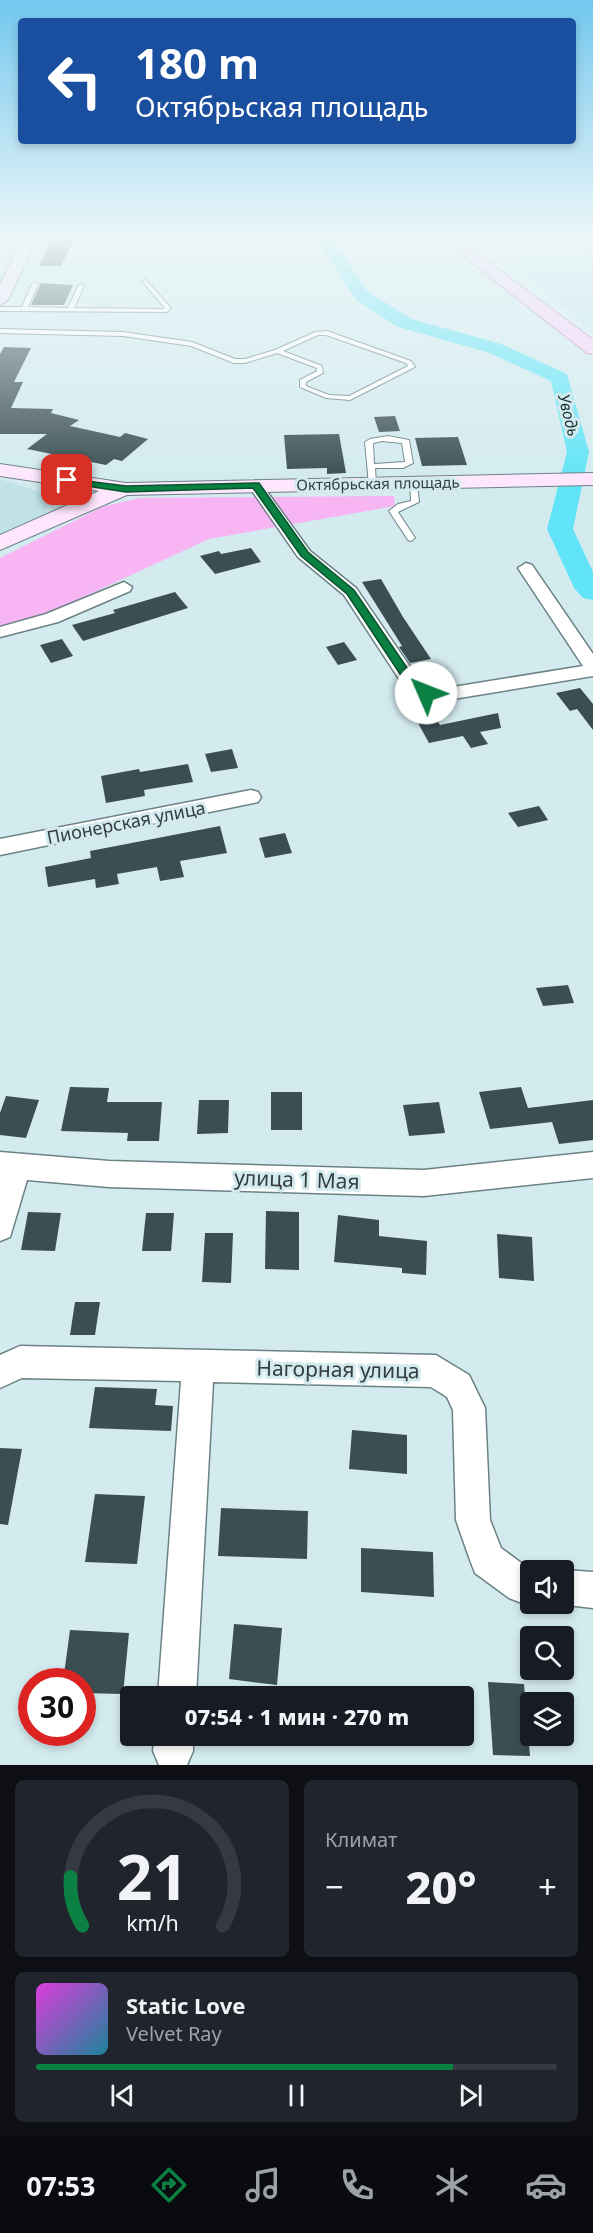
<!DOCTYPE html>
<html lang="ru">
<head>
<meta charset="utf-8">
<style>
	:root { --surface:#171b24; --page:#20242c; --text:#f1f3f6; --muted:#9ea1a6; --line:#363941; --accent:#0b8043 }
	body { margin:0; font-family:"Noto Sans",sans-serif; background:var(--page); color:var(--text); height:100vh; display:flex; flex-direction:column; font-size:22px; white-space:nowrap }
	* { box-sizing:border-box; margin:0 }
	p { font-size:20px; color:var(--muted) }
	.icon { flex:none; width:33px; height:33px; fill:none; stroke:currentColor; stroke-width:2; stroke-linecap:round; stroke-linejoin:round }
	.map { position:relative; height:1765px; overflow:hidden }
	.sheet { display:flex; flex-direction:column; gap:15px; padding:15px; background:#0d0f14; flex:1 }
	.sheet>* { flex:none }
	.guide { position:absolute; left:18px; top:18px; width:558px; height:126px; border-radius:6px; box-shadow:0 3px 9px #0003; background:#1a4fa0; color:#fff; overflow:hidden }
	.buttons { position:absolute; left:520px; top:1560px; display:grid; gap:12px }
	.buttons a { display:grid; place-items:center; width:54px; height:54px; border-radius:6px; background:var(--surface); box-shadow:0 3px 9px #0003; font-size:30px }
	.speed { position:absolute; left:18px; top:1668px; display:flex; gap:12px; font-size:30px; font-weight:700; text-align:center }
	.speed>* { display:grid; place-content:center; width:78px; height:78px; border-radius:50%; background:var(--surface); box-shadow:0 3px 9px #0003; line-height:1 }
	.speed .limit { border:9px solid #d22; background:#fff; color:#111 }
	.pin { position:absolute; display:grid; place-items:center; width:51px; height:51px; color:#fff; margin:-26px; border-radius:12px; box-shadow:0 3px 9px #0006 }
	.me { position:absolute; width:66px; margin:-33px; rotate:314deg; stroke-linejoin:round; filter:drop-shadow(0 0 4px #0008) }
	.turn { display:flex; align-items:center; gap:21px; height:126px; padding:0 18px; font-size:27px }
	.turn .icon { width:78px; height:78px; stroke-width:2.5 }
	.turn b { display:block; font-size:42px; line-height:51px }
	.big { font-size:45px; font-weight:800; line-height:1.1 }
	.sheet .card { flex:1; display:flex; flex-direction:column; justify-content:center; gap:9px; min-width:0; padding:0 21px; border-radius:9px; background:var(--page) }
	.sheet .dial { align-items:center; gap:0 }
	.dial svg { height:156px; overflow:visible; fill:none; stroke:var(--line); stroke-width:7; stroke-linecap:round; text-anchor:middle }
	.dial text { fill:var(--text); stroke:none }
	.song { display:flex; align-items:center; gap:18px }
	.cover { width:72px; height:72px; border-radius:9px; background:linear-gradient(135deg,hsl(300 70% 55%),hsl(190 70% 35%)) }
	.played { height:6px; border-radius:3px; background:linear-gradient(90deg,var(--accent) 80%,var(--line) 80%) }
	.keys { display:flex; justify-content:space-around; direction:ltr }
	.heat { display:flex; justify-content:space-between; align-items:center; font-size:33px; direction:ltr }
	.sheet .tiles { flex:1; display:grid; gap:15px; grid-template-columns:1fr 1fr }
	.card:last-child { grid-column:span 2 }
	.trip { position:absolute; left:120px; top:1686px; width:354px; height:60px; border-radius:6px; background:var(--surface); box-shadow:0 3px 9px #0003; font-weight:800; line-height:60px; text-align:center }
	.tab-bar { display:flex; height:96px; justify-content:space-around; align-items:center; background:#090b0e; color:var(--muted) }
	.tab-bar .icon { width:42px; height:42px }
	.tab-bar .on { color:var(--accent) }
	.tab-bar b { font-size:27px; color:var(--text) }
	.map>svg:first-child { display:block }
	.built { fill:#c0e2e7 }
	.green { fill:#f7b5f3 }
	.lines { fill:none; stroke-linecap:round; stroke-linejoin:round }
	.river { fill:#61e4f7; fill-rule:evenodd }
	.building { fill:#3b4f53 }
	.lane-casing { stroke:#6c8285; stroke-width:2 }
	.street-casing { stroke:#6c8285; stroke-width:3 }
	.secondary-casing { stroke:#6c8285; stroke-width:2 }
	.primary-casing { stroke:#b788b8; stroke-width:2 }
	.lane { fill:#fff; fill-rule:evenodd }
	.street { fill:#fff; fill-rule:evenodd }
	.secondary { fill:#fee7fd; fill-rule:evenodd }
	.primary { fill:#fed0fb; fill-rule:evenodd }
	.route { fill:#0b8043; stroke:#07532c; stroke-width:1.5 }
	.labels { text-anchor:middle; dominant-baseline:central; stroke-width:6; stroke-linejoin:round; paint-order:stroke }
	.far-street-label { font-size:15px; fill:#353f40; stroke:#d3ebef }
	.far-water-label { font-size:16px; font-style:italic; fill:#172e31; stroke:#d3ebef }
	.street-label { font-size:18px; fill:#353f40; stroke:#d3ebef }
	.near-street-label { font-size:21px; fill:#353f40; stroke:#d3ebef }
</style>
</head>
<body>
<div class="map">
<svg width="593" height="1765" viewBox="0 0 593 1765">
	<rect width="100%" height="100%" fill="#d3ebef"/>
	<g class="built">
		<path d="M 53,233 L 271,233 L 273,238 L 162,242 L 162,236 L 52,236 Z"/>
		<path d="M 593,252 L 593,331 L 515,267 L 523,259 Z"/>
		<path d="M 0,479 L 37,491 L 46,499 L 47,515 L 0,540 Z"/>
	</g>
	<path class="green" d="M 394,496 L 395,506 L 209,539 L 40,617 L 0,628 L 0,558 L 102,507 L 139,498 Z"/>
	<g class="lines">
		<path class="river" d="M 306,233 L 324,233 L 334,241 L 368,292 L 412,319 L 501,344 L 567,374 L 589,452 L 573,529 L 593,572 L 593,600 L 583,598 L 574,588 L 547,529 L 567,452 L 551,381 L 487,352 L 398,327 L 356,300 L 322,247 Z"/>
	</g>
	<g class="building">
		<path d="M 54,233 L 77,233 L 61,266 L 39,266 Z"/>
		<path d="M 41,283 L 73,285 L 64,305 L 31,305 Z"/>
		<path d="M 4,347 L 31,348 L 14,382 L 23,382 L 11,408 L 53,409 L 51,413 L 79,420 L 70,426 L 120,437 L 125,433 L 148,439 L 122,461 L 114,459 L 106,465 L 27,449 L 47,434 L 0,434 L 0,354 Z"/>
		<path d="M 395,416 L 400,431 L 379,432 L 374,417 Z"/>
		<path d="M 339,434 L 346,473 L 327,474 L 327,468 L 287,469 L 284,435 Z"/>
		<path d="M 458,437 L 467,465 L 422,466 L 415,438 Z"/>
		<path d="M 251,548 L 261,562 L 215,574 L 200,556 L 219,551 L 221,554 Z"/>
		<path d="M 381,579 L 403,617 L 431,659 L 410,663 L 399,647 L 402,646 L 362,582 Z"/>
		<path d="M 175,592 L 188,608 L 83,641 L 72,625 L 115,613 L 113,610 Z"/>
		<path d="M 62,639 L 73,656 L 51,663 L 40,645 Z"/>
		<path d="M 344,642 L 357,660 L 338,665 L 326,647 Z"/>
		<path d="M 580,688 L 593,704 L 593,730 L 577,709 L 570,711 L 556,693 Z"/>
		<path d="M 498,713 L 501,728 L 480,732 L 488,744 L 471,748 L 463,736 L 429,743 L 418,723 L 437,720 L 440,725 Z"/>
		<path d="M 232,749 L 238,768 L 211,772 L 205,754 Z"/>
		<path d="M 188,764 L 193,782 L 144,790 L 145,796 L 106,803 L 101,776 L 139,769 L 140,772 Z"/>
		<path d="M 539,806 L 548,820 L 518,827 L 508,813 Z"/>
		<path d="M 220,826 L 227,853 L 180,861 L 184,877 L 160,881 L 157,867 L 117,874 L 119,884 L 96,888 L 95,879 L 48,887 L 45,867 L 91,858 L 90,851 Z"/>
		<path d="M 285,833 L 292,853 L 265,858 L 259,838 Z"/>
		<path d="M 568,985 L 574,1003 L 543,1006 L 536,988 Z"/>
		<path d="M 70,1087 L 109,1088 L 107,1102 L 162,1102 L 159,1141 L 127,1141 L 128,1133 L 61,1131 Z"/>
		<path d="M 521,1087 L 528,1108 L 593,1100 L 593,1140 L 559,1144 L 552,1122 L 490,1129 L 479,1092 Z"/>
		<rect x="271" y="1092" width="31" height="38"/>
		<path d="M 6,1096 L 39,1100 L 26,1138 L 0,1135 L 0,1113 Z"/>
		<path d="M 199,1100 L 229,1100 L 228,1133 L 197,1134 Z"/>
		<path d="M 439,1102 L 445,1133 L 409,1136 L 403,1105 Z"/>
		<path d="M 266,1211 L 299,1212 L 299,1270 L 265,1269 Z"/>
		<path d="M 28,1212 L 61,1213 L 55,1251 L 21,1250 Z"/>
		<path d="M 146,1213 L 174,1213 L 171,1251 L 142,1251 Z"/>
		<path d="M 338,1215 L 379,1220 L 379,1236 L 427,1241 L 426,1275 L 402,1273 L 402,1268 L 334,1262 Z"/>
		<path d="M 205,1233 L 233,1233 L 231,1283 L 202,1282 Z"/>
		<path d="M 497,1234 L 532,1237 L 534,1281 L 499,1278 Z"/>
		<path d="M 75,1302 L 100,1302 L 95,1335 L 70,1335 Z"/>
		<path d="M 95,1387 L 157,1389 L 155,1405 L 173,1406 L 171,1431 L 89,1428 Z"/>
		<path d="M 352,1430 L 407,1435 L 407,1474 L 349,1469 Z"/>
		<path d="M 0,1448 L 22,1449 L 8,1525 L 0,1524 Z"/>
		<path d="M 95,1494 L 145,1496 L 137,1564 L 85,1562 Z"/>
		<path d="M 221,1508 L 308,1511 L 307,1559 L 218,1556 Z"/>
		<path d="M 361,1548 L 433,1552 L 434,1597 L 361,1592 Z"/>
		<path d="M 234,1624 L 282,1628 L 277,1685 L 229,1679 Z"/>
		<path d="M 70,1630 L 129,1633 L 123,1694 L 82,1693 L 82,1682 L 63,1682 Z"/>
		<path d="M 488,1682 L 524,1684 L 530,1756 L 493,1755 Z"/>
	</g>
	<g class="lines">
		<g class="lane-casing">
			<g id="lane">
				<path d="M 145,279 L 171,308 L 167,312 L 0,311 L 0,307 L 22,307 L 32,284 L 35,282 L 38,284 L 28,307 L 68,308 L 78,286 L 81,284 L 84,286 L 74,308 L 163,309 L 165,308 L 142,281 Z"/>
				<path d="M 0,329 L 123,332 L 192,342 L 235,359 L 245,359 L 275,350 L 315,332 L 327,331 L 411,361 L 415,367 L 350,400 L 326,398 L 300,387 L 300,380 L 317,371 L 317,368 L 277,353 L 245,363 L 234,363 L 191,346 L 123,336 L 0,333 ZM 318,335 L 326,335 L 406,363 L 408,366 L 349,396 L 329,395 L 306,386 L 306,382 L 323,373 L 322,366 L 283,351 Z"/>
				<path d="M 388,436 L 409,440 L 413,463 L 403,468 L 375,468 L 376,483 L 369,485 L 365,442 L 370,439 ZM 382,441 L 402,443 L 405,462 L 374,464 L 373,443 Z"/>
				<path d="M 410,481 L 417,483 L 419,502 L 398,512 L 415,538 L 411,541 L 408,540 L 389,511 L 398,504 L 411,501 Z"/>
			</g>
		</g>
		<g class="street-casing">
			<g id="street">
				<path d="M 255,481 L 260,482 L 310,551 L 356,588 L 417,677 L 431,687 L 447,688 L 583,666 L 518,568 L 526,563 L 532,565 L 593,654 L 593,676 L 447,700 L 419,697 L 403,685 L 344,595 L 298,557 L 248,485 Z"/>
				<path d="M 124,582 L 132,587 L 130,591 L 58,622 L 0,637 L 0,627 L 46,614 Z"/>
				<path d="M 251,790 L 258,792 L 261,797 L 258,802 L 0,855 L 0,839 Z"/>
				<path d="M 0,1152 L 109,1161 L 424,1170 L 593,1152 L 593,1178 L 424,1196 L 109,1187 L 27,1180 L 10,1237 L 0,1241 Z"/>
				<path d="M 20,1346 L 436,1355 L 469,1375 L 485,1408 L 490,1520 L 501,1548 L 528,1568 L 537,1570 L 531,1570 L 532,1604 L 522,1603 L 509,1598 L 475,1573 L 470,1560 L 456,1520 L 453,1410 L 447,1397 L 431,1387 L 213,1382 L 196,1696 L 158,1696 L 181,1381 L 22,1378 L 0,1388 L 0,1355 Z"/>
				<path d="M 563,1570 L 564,1570 L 593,1572 L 593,1608 L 558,1604 L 564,1604 Z"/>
				<path d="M 155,1736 L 193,1736 L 193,1751 L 187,1765 L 159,1765 L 153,1751 Z"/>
			</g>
		</g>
		<g class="secondary-casing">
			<g id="secondary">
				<path d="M 25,233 L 39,233 L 8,300 L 0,305 L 0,284 Z"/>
				<path d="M 0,464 L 126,483 L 593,473 L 593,485 L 127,495 L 0,550 L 0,535 L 99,491 L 0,476 Z"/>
			</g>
		</g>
		<g class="primary-casing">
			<path id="primary" d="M 434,233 L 450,233 L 593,340 L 593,354 L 587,353 Z"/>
		</g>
		<use href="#lane" class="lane"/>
		<use href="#street" class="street"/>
		<use href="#secondary" class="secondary"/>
		<use href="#primary" class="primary"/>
	</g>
	<linearGradient id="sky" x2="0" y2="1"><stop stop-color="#72c7ee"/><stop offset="0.49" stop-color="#ebf6f8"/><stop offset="1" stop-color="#ebf6f8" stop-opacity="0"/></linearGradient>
	<rect width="593" height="480" fill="url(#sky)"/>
	<path class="route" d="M 63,478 L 126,486 L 259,483 L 308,552 L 354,590 L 414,678 L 432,693 L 430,696 L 422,696 L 406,683 L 347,594 L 301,556 L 253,488 L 126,492 L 67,483 L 62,480 Z"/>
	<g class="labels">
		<g class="far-street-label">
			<text transform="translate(378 483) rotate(-1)">Октябрьская площадь</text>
		</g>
		<g class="far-water-label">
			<text transform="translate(569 415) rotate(76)">Уводь</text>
		</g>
		<g class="street-label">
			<text transform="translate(126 822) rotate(-11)">Пионерская улица</text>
		</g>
		<g class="near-street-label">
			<text transform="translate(297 1179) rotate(2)">улица 1 Мая</text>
			<text transform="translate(338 1369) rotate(1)">Нагорная улица</text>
		</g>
	</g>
</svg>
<div class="buttons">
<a><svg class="icon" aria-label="sound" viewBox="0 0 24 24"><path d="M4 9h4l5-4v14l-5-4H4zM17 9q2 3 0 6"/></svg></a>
<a><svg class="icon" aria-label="search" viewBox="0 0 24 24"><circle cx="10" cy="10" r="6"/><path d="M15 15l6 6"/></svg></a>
<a><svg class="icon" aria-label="layers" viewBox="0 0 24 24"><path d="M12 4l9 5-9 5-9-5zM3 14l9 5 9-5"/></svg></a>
</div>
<div class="speed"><div class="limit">30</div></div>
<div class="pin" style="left:67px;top:480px;background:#d93025"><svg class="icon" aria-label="arrive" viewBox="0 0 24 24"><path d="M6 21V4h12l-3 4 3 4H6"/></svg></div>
<svg class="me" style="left:426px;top:693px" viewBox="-20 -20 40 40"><circle r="19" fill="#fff"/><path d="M0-13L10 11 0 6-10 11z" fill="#0b8043"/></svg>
<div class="trip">07:54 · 1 мин · 270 m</div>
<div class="guide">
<div class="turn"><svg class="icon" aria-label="left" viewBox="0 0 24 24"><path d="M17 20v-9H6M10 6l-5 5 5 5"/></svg><div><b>180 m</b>Октябрьская площадь</div></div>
</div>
</div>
<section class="sheet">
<div class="tiles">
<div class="card dial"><svg viewBox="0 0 100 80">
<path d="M14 69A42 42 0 1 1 86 69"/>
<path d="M14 69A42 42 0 0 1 8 44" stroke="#0b8043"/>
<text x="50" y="56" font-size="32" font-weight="700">21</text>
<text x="50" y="72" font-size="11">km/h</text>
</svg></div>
<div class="card"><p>Климат</p>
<div class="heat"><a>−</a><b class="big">20°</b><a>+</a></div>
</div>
<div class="card">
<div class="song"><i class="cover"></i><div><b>Static Love</b><p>Velvet Ray</p></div></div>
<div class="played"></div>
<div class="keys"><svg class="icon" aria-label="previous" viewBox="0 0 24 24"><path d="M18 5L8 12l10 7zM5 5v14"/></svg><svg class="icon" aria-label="pause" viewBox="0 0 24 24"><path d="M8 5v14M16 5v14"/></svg><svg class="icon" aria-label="next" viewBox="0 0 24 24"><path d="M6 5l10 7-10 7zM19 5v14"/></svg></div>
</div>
</div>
</section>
<nav class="tab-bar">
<b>07:53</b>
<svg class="icon on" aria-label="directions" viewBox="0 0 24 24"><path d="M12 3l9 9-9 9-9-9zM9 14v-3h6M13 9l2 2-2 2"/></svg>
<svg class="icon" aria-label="music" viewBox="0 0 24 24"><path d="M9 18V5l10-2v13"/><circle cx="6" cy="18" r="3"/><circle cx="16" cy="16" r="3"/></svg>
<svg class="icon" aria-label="phone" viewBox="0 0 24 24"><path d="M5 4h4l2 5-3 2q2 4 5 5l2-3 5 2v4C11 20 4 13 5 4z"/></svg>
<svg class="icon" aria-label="climate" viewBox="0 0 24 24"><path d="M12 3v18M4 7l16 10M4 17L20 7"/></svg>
<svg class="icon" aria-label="car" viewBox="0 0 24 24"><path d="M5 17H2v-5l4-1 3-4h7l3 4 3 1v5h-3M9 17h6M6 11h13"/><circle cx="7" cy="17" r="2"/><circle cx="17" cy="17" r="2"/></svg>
</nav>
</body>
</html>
